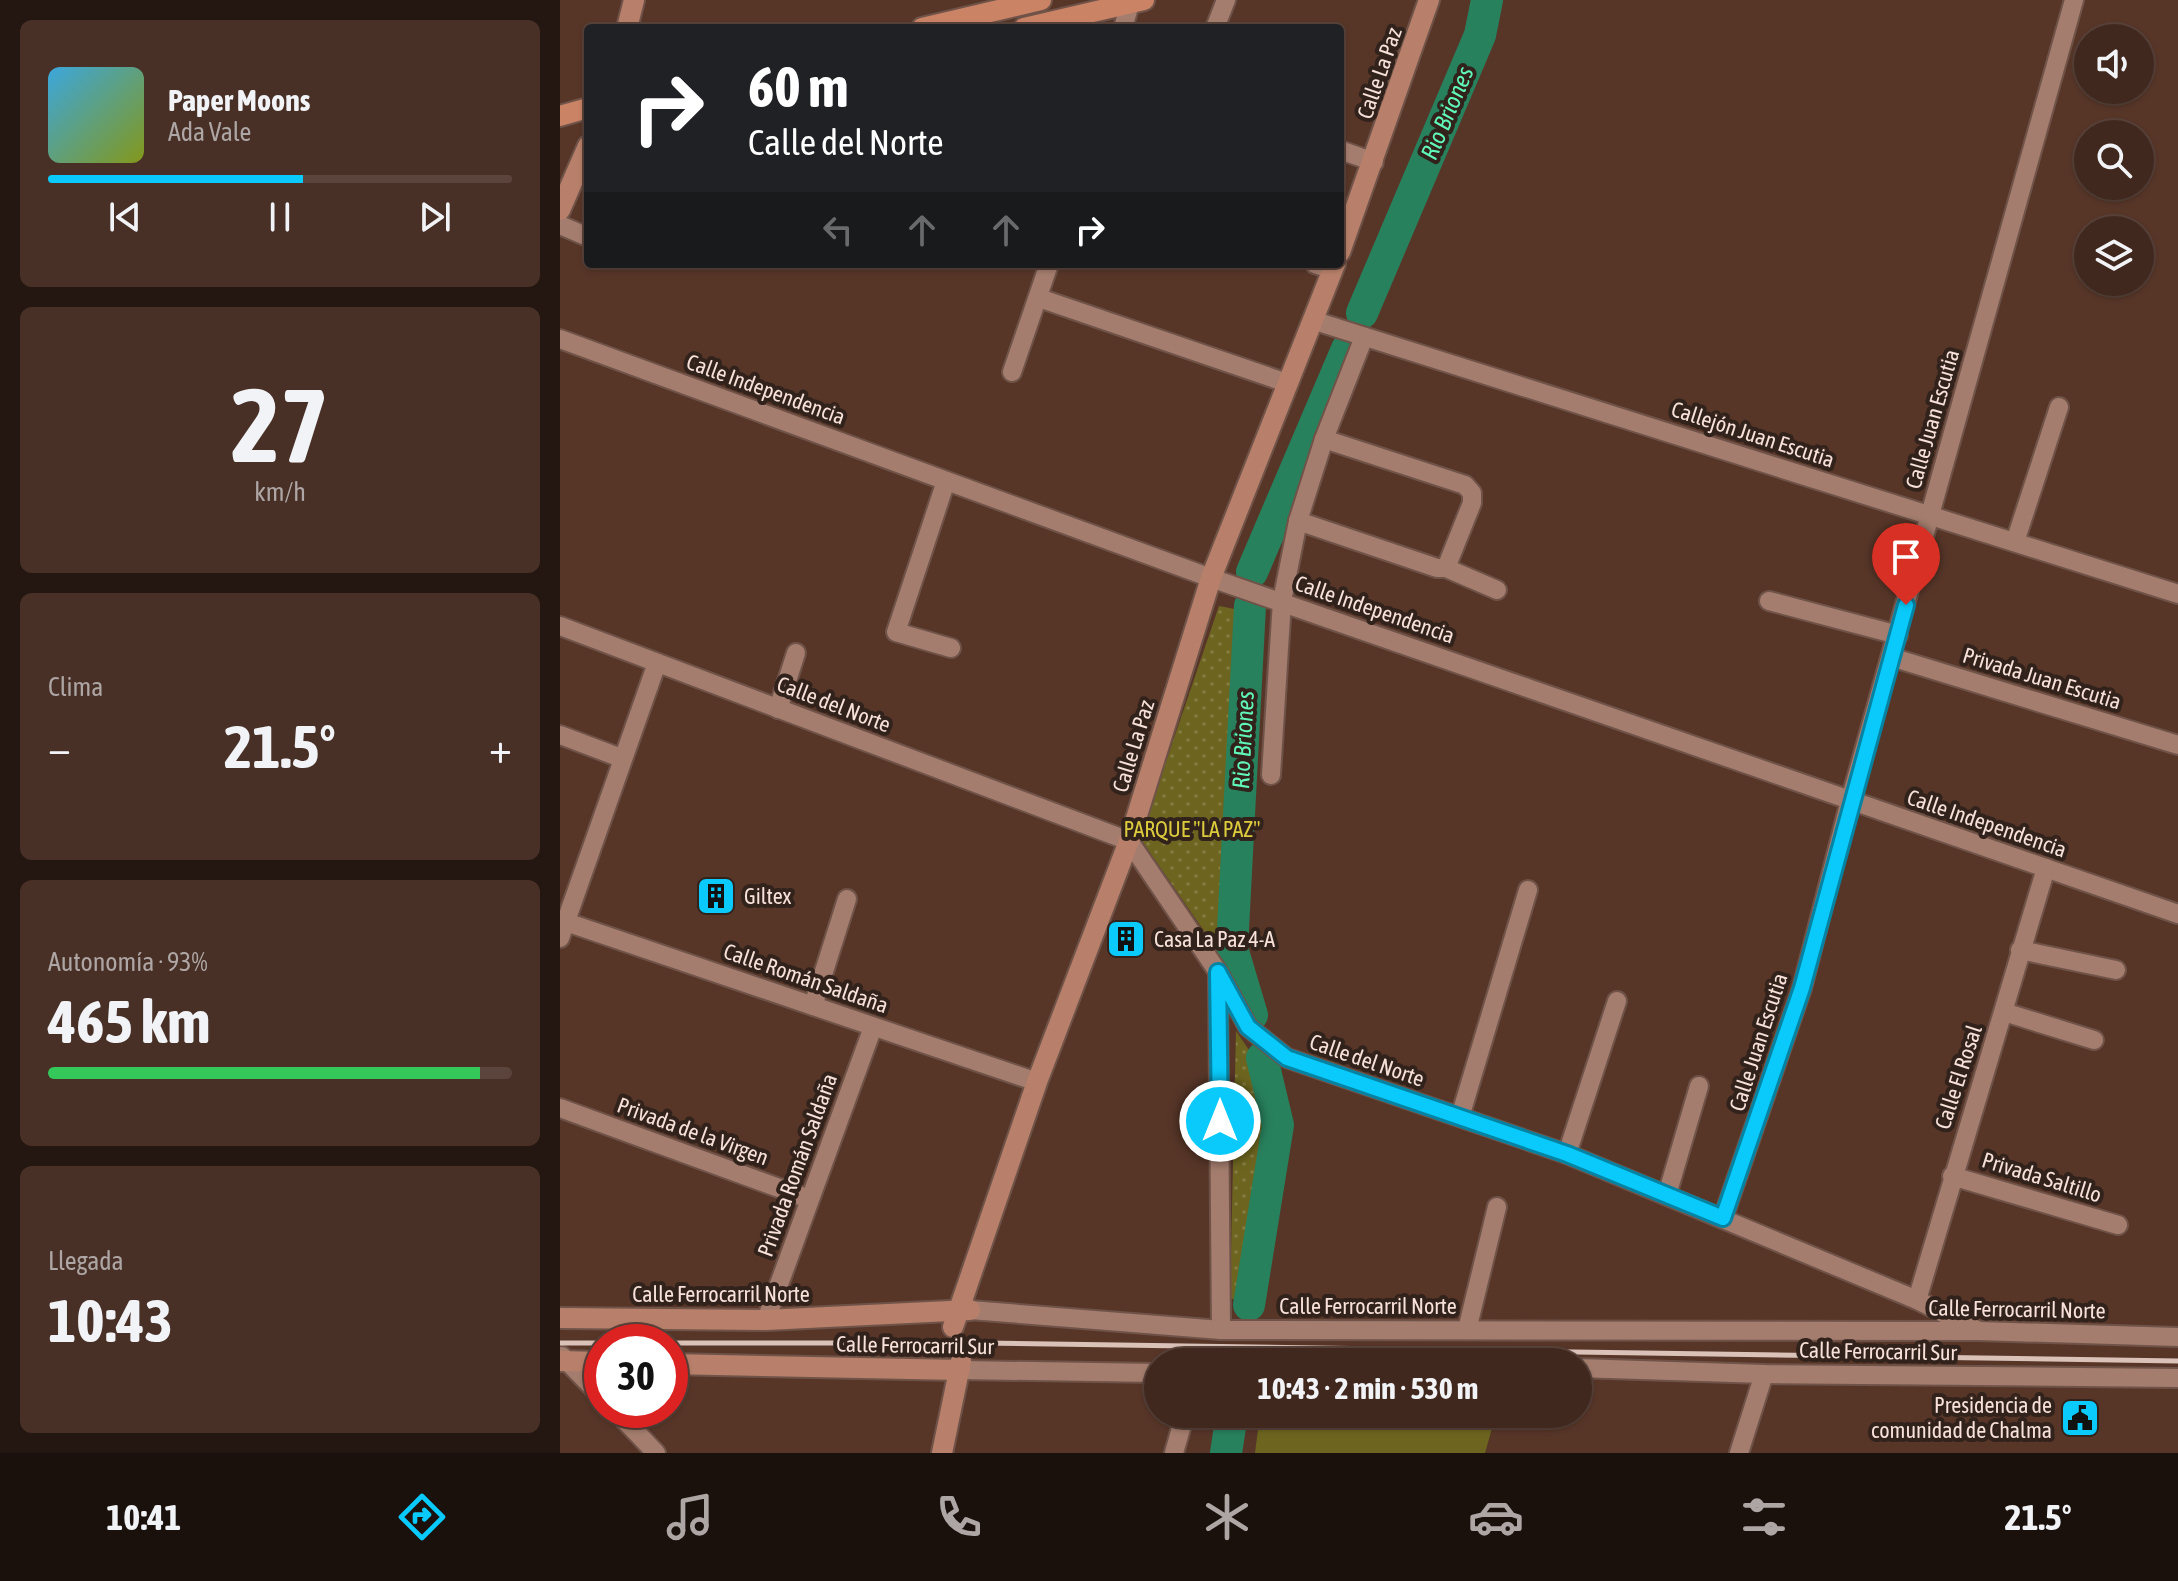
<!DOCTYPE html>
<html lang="es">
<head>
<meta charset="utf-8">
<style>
	:root { --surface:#41281e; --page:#483027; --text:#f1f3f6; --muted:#aea6a4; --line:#5a443c; --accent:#09cafa }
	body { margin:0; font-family:"Asap Condensed",sans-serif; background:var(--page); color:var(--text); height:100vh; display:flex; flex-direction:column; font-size:30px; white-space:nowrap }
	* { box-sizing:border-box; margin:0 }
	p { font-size:26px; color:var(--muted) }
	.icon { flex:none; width:44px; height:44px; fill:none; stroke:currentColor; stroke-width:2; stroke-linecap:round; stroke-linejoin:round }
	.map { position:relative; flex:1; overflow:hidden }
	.panel { display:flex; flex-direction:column; gap:20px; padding:20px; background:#241610; width:560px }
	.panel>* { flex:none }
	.hud { position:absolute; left:24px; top:24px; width:760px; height:244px; border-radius:8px; box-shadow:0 2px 6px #0004,0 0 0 2px var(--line); background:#202124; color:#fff; overflow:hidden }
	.controls { position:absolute; left:1514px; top:24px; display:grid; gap:16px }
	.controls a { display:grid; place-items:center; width:80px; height:80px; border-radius:50%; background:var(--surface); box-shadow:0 2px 6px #0004,0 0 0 2px var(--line); font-size:40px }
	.speed { position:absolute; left:24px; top:1324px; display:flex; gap:16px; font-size:40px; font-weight:700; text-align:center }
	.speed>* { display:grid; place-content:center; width:104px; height:104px; border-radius:50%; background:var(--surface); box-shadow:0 2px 6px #0004,0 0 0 2px var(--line); line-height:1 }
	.speed .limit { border:12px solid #d22; background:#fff; color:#111 }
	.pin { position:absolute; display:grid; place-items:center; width:68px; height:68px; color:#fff; margin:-82px -34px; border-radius:50% 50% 50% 0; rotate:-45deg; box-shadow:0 0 8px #0007 }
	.pin .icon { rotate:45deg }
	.me { position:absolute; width:88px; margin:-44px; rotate:0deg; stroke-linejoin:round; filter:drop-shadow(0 0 6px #0008) }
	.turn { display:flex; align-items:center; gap:28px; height:168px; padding:0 32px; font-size:36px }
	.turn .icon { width:104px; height:104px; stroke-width:2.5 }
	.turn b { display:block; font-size:56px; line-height:68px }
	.lanes { display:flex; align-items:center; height:76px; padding:0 32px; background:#0003; justify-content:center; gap:40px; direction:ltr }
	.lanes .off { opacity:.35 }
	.big { font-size:60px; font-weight:700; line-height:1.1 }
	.panel .card { flex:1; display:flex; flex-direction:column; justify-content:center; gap:12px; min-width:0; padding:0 28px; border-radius:12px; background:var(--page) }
	.panel .dial { align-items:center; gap:0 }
	.dial b { font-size:104px; line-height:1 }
	.song { display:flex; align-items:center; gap:24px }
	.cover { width:96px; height:96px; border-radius:12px; background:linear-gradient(135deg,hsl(200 70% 55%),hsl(70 70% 35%)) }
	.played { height:8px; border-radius:4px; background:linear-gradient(90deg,var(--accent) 55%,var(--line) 55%) }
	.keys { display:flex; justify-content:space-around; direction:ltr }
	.heat { display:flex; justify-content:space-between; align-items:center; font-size:44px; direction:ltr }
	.charge { height:12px; border-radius:6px; background:linear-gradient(90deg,#34c759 93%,var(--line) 0) }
	.trip { position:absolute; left:584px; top:1348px; width:448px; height:80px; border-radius:40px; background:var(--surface); box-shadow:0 2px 6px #0004,0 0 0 2px var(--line); font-weight:700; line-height:80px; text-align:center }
	.menu { display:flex; height:128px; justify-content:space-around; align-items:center; background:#1a100c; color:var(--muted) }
	.menu .icon { width:56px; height:56px }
	.menu .selected { color:var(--accent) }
	.menu b { font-size:36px; color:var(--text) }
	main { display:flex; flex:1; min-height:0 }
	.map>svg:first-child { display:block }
	.green { fill:#6d651f }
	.park { fill:url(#park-dots) }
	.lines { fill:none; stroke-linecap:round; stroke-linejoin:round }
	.river { stroke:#28815d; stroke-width:32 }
	.secondary-tunnel { stroke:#6f5043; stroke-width:20; stroke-dasharray:20 10; stroke-linecap:butt }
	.street-casing { stroke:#705348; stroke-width:22 }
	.secondary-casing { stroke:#705348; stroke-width:24 }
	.primary-casing { stroke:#705348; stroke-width:24 }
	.street { stroke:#a47d6e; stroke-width:18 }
	.secondary { stroke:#b8806a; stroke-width:20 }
	.primary { stroke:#cb8366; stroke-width:20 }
	.rail { stroke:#dac2b9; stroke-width:5 }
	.route-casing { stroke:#0683a2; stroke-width:20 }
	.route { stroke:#09cafa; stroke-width:14 }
	.labels { text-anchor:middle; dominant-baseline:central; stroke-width:8; stroke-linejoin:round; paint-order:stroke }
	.street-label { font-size:22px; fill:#f7e1d9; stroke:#31221c }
	.park-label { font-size:22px; fill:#dccc3d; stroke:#31221c }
	.poi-label { font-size:22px; fill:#f7e1d9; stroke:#31221c; text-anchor:start }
	.water-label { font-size:24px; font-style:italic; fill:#61f7b9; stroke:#31221c }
</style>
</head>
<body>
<main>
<section class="panel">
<div class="card">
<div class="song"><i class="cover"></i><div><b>Paper Moons</b><p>Ada Vale</p></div></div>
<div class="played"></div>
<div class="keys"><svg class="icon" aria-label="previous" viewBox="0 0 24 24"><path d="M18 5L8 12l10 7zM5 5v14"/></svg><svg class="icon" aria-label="pause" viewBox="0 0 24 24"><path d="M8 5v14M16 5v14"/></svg><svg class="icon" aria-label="next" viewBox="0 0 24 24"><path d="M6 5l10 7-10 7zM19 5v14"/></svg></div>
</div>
<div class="card dial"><b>27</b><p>km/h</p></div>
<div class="card"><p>Clima</p>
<div class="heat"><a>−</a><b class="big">21.5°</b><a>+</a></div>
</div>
<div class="card"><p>Autonomía · 93%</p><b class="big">465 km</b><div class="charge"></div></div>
<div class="card"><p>Llegada</p><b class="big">10:43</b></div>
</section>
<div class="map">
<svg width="1618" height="1453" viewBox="0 0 1618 1453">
	<defs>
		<pattern id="park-dots" width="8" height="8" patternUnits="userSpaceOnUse" patternTransform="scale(2)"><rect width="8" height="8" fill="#6d651f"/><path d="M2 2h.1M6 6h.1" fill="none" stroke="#837b3f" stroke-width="1.8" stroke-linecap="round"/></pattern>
	</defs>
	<rect width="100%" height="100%" fill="#573628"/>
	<path class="green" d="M 700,1414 L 936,1414 L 925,1453 L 695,1453 Z"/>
	<g class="park">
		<path d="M 659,606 L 690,612 L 669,967 L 580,838 Z"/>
		<path d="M 676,1031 L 693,1056 L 706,1121 L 684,1299 L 670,1299 Z"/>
	</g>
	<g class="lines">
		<g class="river">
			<path d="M 802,313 L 920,35 L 927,0"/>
			<path d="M 692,572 L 787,349"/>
			<path d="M 690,606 L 672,948 L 692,1015"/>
			<path d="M 689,1305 L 718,1125 L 702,1058"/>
			<path d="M 666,1453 L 672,1414"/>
		</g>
		<path class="secondary-tunnel" d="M 388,1360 L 393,1327"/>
		<g class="street-casing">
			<g id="street">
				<path d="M 563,28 L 571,0"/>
				<path d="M 655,28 L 666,0"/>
				<path d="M 780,150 L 814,162"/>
				<path d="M 0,225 L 28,237"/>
				<path d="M 755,264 L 773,270"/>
				<path d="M 479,298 L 727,383"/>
				<path d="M 752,320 L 1618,594"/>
				<path d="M 0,339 L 651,578 L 1618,914"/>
				<path d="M 452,372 L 489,264"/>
				<path d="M 764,439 L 905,485 L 912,493 L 912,503 L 886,568"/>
				<path d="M 386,481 L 336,632 L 391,648"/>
				<path d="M 738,521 L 877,568 L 886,568 L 937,590"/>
				<path d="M 1455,542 L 1499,407"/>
				<path d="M 1209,601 L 1338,635"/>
				<path d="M 0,626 L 569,841 L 658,972 L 688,1027 L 727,1058 L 1007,1154 L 1357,1300 L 1419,1331"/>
				<path d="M 1331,657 L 1618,745"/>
				<path d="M 218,709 L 236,653"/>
				<path d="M 0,735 L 61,758"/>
				<path d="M 711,775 L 722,601 L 738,521 L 764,439 L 804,337"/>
				<path d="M 0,920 L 477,1082"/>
				<path d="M 0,938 L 97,663"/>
				<path d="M 1460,950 L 1556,970"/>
				<path d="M 658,975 L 661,1330"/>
				<path d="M 253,1006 L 287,899"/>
				<path d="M 1444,1012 L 1534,1040"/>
				<path d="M 0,1108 L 249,1199"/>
				<path d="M 900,1117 L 968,890"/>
				<path d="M 1007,1154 L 1057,1001"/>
				<path d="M 1392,1176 L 1558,1225"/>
				<path d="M 1107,1195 L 1139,1086"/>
				<path d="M 1163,1218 L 1242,988 L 1290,801 L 1514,0"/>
				<path d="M 1357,1300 L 1486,868"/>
				<path d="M 410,1310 L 661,1330 L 1419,1331 L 1618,1337"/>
				<path d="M 206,1320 L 313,1027"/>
				<path d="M 907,1330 L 937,1207"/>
				<path d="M 2,1356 L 42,1397"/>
				<path d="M 778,1360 L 827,1362"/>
				<path d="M 1018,1368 L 1204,1374 L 1618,1378"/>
				<path d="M 400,1370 L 598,1373"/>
				<path d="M 55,1410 L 96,1453"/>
				<path d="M 614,1453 L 625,1414"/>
				<path d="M 1179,1453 L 1204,1374"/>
			</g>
		</g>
		<g class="secondary-casing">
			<g id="secondary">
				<path d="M 67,28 L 74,0"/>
				<path d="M 0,210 L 28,146"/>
				<path d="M 780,252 L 869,0"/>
				<path d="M 0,1318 L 206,1320 L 410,1310"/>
				<path d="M 393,1327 L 477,1082 L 569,841 L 651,578 L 775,264"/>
				<path d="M 0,1361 L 42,1362"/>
				<path d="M 110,1364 L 400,1370"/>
				<path d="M 382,1453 L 401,1361"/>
			</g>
		</g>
		<g class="primary-casing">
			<g id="primary">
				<path d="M 362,28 L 481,0"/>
				<path d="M 464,28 L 584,0"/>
				<path d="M 0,116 L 28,108"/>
			</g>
		</g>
		<use href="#street" class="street"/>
		<use href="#secondary" class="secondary"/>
		<use href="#primary" class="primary"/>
		<g class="rail">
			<path d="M 0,1343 L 42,1343"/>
			<path d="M 110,1343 L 423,1343 L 1618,1361"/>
		</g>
	</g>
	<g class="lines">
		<g class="route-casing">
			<path id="route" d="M 660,1121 L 658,972 L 688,1027 L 727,1058 L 1007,1154 L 1163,1218 L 1242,988 L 1346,605"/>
		</g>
		<use href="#route" class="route"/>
	</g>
	<defs>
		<g id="building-square" transform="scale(2)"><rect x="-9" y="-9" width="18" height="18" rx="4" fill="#09cafa" stroke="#31221c"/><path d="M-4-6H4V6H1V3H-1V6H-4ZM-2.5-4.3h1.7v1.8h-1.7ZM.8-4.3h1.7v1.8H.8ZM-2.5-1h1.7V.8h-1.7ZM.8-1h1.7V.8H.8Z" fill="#111"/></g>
		<g id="civic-square" transform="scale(2)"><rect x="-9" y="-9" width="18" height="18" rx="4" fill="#09cafa" stroke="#31221c"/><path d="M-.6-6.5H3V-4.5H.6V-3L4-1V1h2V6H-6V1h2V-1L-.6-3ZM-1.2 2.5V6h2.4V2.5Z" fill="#111"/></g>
	</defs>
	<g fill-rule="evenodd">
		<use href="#building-square" x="156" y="896"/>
		<use href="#building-square" x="566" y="939"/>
		<use href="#civic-square" x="1520" y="1418"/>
	</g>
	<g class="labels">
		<g class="street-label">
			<text transform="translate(819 73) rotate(-71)">Calle La Paz</text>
			<text transform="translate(206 389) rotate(20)">Calle Independencia</text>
			<text transform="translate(1372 419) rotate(-74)">Calle Juan Escutia</text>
			<text transform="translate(1193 434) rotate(18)">Callejón Juan Escutia</text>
			<text transform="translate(815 609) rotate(19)">Calle Independencia</text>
			<text transform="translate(1482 678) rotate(17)">Privada Juan Escutia</text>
			<text transform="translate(274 704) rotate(21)">Calle del Norte</text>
			<text transform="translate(573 746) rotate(-73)">Calle La Paz</text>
			<text transform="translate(1427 823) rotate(19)">Calle Independencia</text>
			<text transform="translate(246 978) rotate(19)">Calle Román Saldaña</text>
			<text transform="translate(1198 1042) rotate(-72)">Calle Juan Escutia</text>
			<text transform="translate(807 1060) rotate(19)">Calle del Norte</text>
			<text transform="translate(1398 1077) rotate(-72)">Calle El Rosal</text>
			<text transform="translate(133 1131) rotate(20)">Privada de la Virgen</text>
			<text transform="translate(237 1165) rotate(-70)">Privada Román Saldaña</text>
			<text transform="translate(1482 1177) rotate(17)">Privada Saltillo</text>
			<text x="161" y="1294">Calle Ferrocarril Norte</text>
			<text x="808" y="1306">Calle Ferrocarril Norte</text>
			<text transform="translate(1457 1309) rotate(1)">Calle Ferrocarril Norte</text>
			<text transform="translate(355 1345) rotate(1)">Calle Ferrocarril Sur</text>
			<text transform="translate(1318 1351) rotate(1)">Calle Ferrocarril Sur</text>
		</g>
		<g class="park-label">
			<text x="632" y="829">PARQUE "LA PAZ"</text>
		</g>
		<g class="poi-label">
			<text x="184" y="896">Giltex</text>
			<text x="594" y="939">Casa La Paz 4-A</text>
			<text x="1492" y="1405" text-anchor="end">Presidencia de<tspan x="1492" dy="25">comunidad de Chalma</tspan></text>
		</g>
		<g class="water-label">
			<text transform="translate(887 113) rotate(-67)">Rio Briones</text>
			<text transform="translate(683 740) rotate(-87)">Rio Briones</text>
		</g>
	</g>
</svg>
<div class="controls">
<a><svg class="icon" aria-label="sound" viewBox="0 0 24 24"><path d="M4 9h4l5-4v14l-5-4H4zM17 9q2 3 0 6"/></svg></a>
<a><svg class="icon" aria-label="search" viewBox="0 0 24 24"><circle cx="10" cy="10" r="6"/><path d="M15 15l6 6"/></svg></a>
<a><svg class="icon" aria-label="layers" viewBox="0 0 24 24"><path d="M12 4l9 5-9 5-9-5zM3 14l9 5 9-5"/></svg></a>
</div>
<div class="speed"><div class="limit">30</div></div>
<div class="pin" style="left:1346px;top:605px;background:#d93025"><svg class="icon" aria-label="arrive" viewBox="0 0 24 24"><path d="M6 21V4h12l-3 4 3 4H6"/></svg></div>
<svg class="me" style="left:660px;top:1121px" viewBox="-20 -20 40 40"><circle r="17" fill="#09cafa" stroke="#fff" stroke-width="3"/><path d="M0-11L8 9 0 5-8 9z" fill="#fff"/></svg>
<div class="trip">10:43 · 2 min · 530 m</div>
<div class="hud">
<div class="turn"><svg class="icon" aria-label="right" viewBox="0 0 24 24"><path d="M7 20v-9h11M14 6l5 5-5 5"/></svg><div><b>60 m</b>Calle del Norte</div></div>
<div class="lanes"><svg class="icon off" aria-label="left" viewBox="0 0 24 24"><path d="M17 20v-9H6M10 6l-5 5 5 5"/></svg><svg class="icon off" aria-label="ahead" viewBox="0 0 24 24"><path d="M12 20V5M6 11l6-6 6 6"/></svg><svg class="icon off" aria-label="ahead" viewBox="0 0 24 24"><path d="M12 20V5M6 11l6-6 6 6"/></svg><svg class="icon" aria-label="right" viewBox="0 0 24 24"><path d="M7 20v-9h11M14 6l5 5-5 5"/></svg></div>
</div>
</div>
</main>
<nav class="menu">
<b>10:41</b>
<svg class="icon selected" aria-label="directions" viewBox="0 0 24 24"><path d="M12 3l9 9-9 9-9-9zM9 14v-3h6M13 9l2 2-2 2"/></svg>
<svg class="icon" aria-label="music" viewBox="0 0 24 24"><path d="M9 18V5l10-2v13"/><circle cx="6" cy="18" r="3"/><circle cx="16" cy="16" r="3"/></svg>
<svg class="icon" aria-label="phone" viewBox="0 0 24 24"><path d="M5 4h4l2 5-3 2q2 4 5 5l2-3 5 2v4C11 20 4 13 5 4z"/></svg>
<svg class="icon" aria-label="climate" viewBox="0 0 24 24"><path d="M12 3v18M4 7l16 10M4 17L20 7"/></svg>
<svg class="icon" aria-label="car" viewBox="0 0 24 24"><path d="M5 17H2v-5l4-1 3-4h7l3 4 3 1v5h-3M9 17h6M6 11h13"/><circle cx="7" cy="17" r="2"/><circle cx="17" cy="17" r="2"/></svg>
<svg class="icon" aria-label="filters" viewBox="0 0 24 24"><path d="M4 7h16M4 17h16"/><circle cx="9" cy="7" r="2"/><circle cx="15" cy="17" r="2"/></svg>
<b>21.5°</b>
</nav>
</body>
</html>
